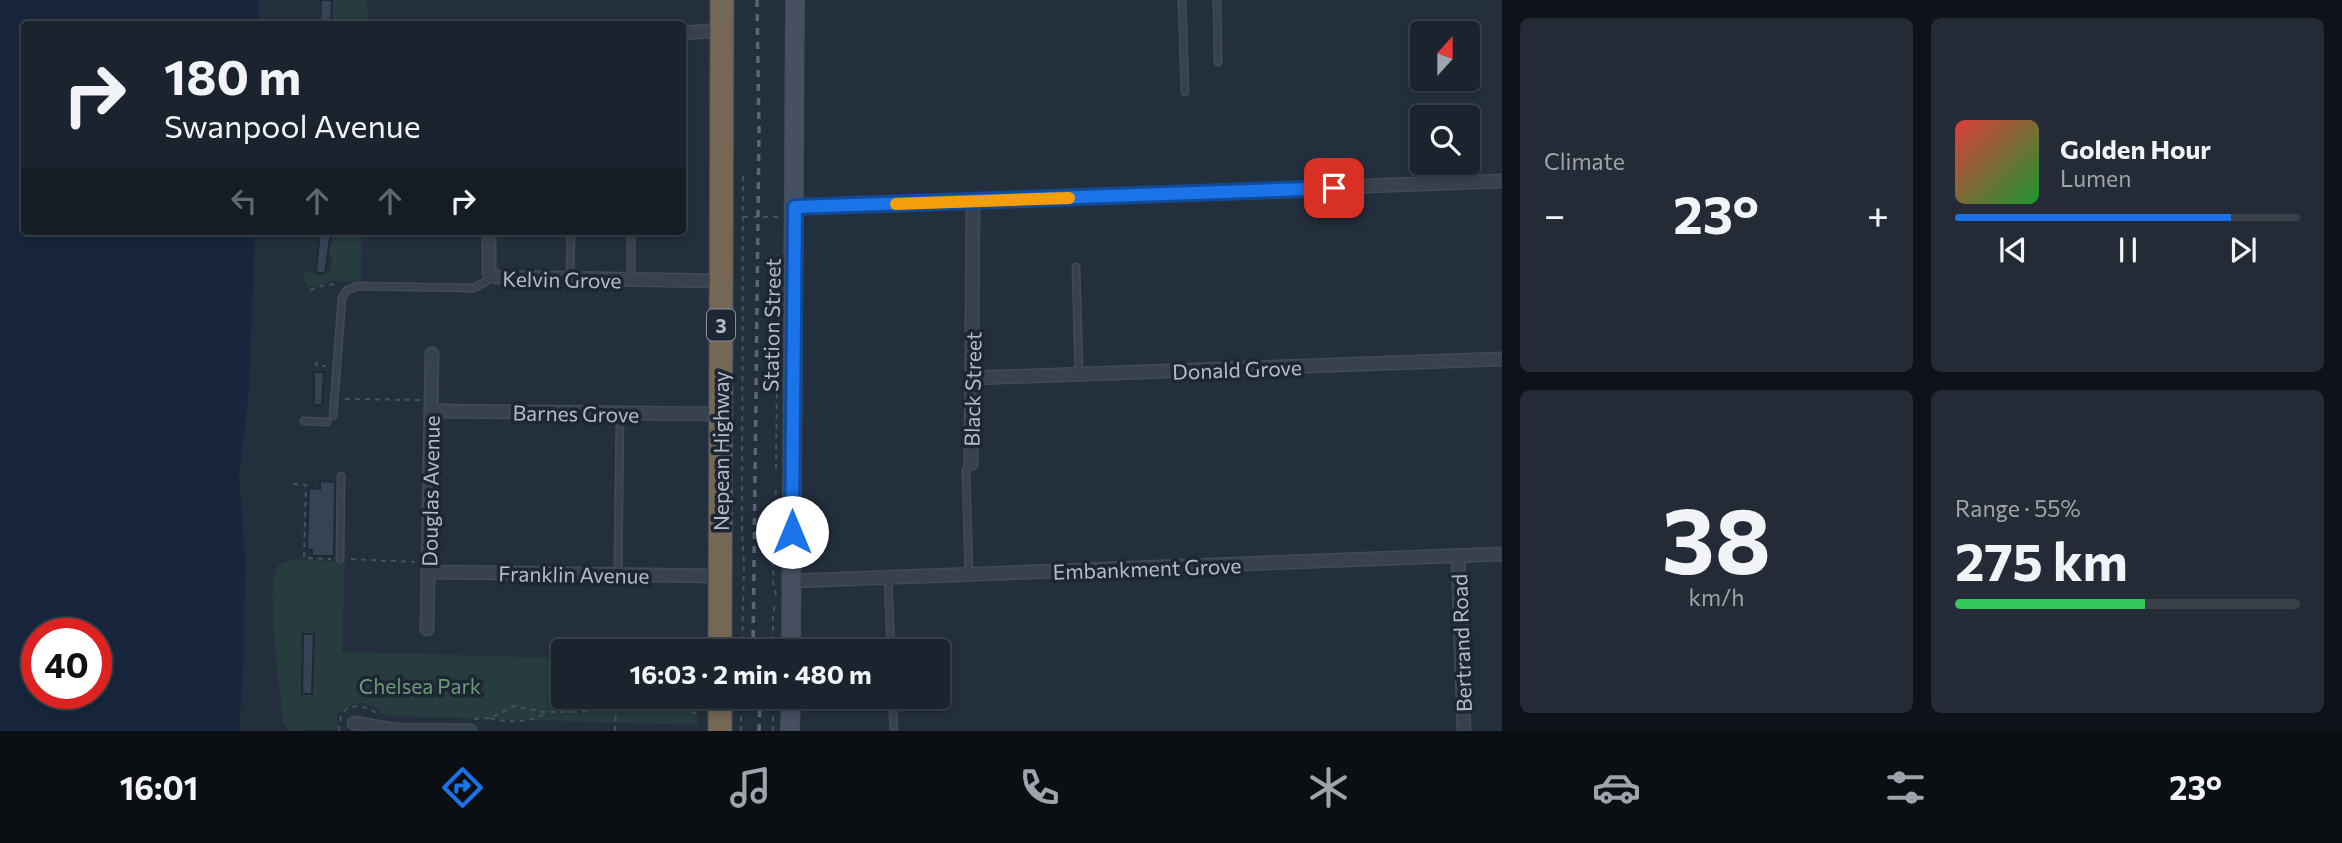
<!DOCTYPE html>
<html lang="en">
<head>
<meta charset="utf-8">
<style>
	:root { --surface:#1b232e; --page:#242b36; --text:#f1f3f6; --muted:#a0a4aa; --line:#39404a; --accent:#1a73e8 }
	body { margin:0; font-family:Commissioner,sans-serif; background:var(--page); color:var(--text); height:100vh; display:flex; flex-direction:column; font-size:26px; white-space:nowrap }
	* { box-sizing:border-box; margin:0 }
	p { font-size:23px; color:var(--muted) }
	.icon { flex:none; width:38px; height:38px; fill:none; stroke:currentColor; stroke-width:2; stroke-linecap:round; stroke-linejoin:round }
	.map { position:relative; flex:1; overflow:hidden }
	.panel { display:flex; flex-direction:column; gap:18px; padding:18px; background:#0f1319; width:840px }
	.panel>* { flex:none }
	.guide { position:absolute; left:21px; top:21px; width:665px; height:214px; border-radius:7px; box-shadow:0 4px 10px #0003,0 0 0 2px var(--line); background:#1b232e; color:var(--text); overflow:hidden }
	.needle { width:46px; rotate:21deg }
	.controls { position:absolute; left:1410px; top:21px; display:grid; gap:14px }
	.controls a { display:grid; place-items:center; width:70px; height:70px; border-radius:7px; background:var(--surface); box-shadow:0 4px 10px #0003,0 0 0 2px var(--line); font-size:35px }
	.speed { position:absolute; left:21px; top:618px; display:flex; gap:14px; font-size:35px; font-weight:700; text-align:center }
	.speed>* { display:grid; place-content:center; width:91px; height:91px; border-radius:50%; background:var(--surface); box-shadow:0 4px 10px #0003,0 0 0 2px var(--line); line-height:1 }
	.speed .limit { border:10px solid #d22; background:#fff; color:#111 }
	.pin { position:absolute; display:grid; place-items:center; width:60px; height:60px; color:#fff; margin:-30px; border-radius:14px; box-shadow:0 4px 10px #0006 }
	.me { position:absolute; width:77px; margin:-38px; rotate:0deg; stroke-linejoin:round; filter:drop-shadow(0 0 5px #0008) }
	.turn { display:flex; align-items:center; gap:24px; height:147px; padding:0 28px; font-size:32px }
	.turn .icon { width:91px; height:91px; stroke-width:2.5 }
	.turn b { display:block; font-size:49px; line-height:60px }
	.lanes { display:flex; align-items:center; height:66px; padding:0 28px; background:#0003; justify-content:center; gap:35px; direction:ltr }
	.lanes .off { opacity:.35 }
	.big { font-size:52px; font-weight:700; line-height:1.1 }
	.panel .widget { flex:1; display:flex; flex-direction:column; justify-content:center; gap:10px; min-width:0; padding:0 24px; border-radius:10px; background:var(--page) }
	.panel .dial { align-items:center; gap:0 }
	.dial b { font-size:91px; line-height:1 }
	.song { display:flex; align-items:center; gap:21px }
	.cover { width:84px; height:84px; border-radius:10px; background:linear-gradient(135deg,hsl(0 70% 55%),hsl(130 70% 35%)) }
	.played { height:7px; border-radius:4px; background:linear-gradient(90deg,var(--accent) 80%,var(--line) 80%) }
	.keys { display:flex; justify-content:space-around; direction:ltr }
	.heat { display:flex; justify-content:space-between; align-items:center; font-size:38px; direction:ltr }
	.charge { height:10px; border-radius:5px; background:linear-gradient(90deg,#34c759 55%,var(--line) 0) }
	.panel .tiles { flex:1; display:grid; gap:18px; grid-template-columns:repeat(2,1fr) }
	.trip { position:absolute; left:551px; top:639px; width:399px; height:70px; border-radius:7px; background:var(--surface); box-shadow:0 4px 10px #0003,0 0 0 2px var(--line); font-weight:700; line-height:70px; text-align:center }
	.dock { display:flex; height:112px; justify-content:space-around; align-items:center; background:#0b0e12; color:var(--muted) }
	.dock .icon { width:49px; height:49px }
	.dock .on { color:var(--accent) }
	.dock b { font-size:32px; color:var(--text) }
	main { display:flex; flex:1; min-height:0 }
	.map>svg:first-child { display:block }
	.green { fill:#263c3f }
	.water { fill:#17263c; fill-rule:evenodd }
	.building { fill:#364354; stroke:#1f2835; stroke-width:2 }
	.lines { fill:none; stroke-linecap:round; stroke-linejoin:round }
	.lane-casing { stroke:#414a57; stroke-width:9 }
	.street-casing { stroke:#414a57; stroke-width:15 }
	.secondary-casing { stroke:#414a57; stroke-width:20 }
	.highway-casing { stroke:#434c59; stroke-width:25 }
	.path { stroke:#3f5557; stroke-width:2; stroke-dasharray:5 5; stroke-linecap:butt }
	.lane { stroke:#38414e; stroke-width:6 }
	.street { stroke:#38414e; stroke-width:12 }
	.secondary { stroke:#465061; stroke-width:18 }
	.highway { stroke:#746855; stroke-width:23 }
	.rail { stroke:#5a6575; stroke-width:3.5; stroke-dasharray:7 7; stroke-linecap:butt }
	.route-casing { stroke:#114b97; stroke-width:18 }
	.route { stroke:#1a73e8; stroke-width:12 }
	.slow { stroke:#f59e0b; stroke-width:12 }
	.labels { text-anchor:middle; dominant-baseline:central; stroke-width:7; stroke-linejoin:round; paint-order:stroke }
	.shield { fill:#1d2633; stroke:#878f9c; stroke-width:2 }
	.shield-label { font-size:19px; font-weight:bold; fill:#b4bcc9 }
	.street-label { font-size:21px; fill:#b4bcc9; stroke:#1d2633 }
	.park-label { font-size:21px; fill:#6b9a76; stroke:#1d2633 }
</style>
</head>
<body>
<main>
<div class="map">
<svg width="1502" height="731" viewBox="0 0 1502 731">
	<rect width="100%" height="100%" fill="#242f3e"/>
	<g class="green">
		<path d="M 333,0 L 367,0 L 368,24 L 332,24 Z"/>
		<path d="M 334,231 L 362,231 L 361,281 L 330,281 L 317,287 L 308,286 L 303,276 L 305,271 L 322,276 L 330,271 L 332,256 L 328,255 L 329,248 L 331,247 Z"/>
		<path d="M 293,559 L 345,562 L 342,652 L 563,658 L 564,696 L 612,697 L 612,701 L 697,701 L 698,725 L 386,716 C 364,699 359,699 337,714 L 337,731 L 331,729 L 289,731 L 283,722 C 281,695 264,582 278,566 C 282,562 288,561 293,559 Z"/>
	</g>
	<path class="water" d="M 0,0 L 259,0 L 259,24 L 24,24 L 24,231 L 255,231 L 249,390 L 239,477 L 245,555 L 244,657 L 239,731 L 0,731 ZM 37,634 L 96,634 L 96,693 L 37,693 Z"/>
	<g class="building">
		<path d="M 321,0 L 332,0 L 331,24 L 320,24 Z"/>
		<path d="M 320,231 L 331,231 L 325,273 L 316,273 Z"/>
		<path d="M 314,372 L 324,372 L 322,405 L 314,405 Z"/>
		<path d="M 320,481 L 335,482 L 334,556 L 312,556 L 312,550 L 307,550 L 309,488 L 320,489 Z"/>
		<path d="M 303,634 L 314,634 L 312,694 L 302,694 Z"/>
		<path d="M 556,696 L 584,696 L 582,713 Z"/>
	</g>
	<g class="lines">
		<g class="lane-casing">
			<g id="lane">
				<path d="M 1182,0 L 1185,92"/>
				<path d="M 1217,0 L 1218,62"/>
				<path d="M 631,231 L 631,280"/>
				<path d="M 1076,267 L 1079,373"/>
				<path d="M 570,277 L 571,231"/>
				<path d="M 333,416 L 342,298 L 346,291 L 356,286 L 474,288 L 494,277"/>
				<path d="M 304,421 L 327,422"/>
				<path d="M 340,559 L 341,476"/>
				<path d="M 618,573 L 620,413"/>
				<path d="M 969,575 L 966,470 L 971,464"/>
				<path d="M 888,578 L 891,651"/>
				<path d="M 892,696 L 894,731"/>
			</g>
		</g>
		<g class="street-casing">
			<g id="street">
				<path d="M 682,33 L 723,30"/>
				<path d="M 795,207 L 1502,181"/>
				<path d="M 489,231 L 489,272 L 496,277 L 722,281"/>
				<path d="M 972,378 L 1502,359"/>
				<path d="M 431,411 L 720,414"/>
				<path d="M 971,464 L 973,201"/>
				<path d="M 1458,555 L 1464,731"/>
				<path d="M 429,572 L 719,576"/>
				<path d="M 792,581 L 1502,554"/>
				<path d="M 427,629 L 432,354"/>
				<path d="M 354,723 L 395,730 L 470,731"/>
			</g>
		</g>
		<g class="secondary-casing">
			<g id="secondary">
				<path d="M 791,651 L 795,0"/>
				<path d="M 790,731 L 791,696"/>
			</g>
		</g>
		<g class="highway-casing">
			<g id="highway">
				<path d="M 720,651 L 722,0"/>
				<path d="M 720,696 L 720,731"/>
			</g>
		</g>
		<g class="path">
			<path d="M 743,217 L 779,217"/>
			<path d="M 310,290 L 325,285 L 338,284"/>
			<path d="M 777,316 L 778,255"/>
			<path d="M 316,362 L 317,366 L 326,366"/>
			<path d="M 345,399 L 420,400"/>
			<path d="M 776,469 L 777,373"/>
			<path d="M 293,484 L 306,485 L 304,558 L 331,559"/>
			<path d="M 351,559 L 415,562"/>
			<path d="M 776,595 L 773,582 L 776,485"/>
			<path d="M 742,651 L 744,565 L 742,531 L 743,175"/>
			<path d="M 773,651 L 773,617 L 775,604"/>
			<path d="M 582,712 L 610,708 L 683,710 L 699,714"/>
			<path d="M 490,718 C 505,723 533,723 545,713"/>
			<path d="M 474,719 L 491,718 L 514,706 L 544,712 L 580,712"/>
			<path d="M 339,731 C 338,703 359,701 378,714"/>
			<path d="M 615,731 L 616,708"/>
			<path d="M 741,731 L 741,696"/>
			<path d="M 773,731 L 773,696"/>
		</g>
		<use href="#lane" class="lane"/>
		<use href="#street" class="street"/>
		<use href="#secondary" class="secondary"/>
		<use href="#highway" class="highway"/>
		<g class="rail">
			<path d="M 753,651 L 759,131 L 757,0"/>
			<path d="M 759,731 L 760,696"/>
		</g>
	</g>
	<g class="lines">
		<g class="route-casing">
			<path id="route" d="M 792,532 L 795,207 L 1334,188"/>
		</g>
		<use href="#route" class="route"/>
		<path class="slow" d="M 896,204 L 1069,198"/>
	</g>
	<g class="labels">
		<rect class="shield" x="707" y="309.5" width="28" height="31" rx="5"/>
		<g class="shield-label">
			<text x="721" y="325">3</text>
		</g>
		<g class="street-label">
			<text transform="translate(562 279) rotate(1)">Kelvin Grove</text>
			<text transform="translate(771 325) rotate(-89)">Station Street</text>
			<text transform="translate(1237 369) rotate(-2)">Donald Grove</text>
			<text transform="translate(972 389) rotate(-89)">Black Street</text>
			<text transform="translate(576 413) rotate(1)">Barnes Grove</text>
			<text transform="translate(720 451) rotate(-90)">Nepean Highway</text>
			<text transform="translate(430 491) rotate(-89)">Douglas Avenue</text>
			<text transform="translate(1147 568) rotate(-2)">Embankment Grove</text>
			<text transform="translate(574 574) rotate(1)">Franklin Avenue</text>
			<text transform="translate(1461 643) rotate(-92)">Bertrand Road</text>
		</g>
		<g class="park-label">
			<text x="420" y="685">Chelsea Park</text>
		</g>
	</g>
</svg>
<div class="controls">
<a><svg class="needle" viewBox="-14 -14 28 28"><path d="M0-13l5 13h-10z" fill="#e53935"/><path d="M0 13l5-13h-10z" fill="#a0a4aa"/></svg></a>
<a><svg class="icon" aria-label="search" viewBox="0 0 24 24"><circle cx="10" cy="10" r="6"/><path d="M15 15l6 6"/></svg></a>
</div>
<div class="speed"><div class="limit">40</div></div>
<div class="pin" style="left:1334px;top:188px;background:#d93025"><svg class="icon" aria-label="arrive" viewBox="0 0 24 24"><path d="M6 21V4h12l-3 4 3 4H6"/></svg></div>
<svg class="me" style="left:792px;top:532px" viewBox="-20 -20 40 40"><circle r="19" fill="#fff"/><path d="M0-13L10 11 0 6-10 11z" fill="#1a73e8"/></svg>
<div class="trip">16:03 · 2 min · 480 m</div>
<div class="guide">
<div class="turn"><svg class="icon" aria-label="right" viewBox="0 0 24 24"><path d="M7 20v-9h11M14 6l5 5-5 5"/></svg><div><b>180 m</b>Swanpool Avenue</div></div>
<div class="lanes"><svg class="icon off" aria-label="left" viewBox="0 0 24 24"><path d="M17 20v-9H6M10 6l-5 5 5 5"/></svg><svg class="icon off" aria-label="ahead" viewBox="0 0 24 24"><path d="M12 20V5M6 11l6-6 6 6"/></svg><svg class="icon off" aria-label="ahead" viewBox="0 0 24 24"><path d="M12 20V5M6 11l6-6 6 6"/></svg><svg class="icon" aria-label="right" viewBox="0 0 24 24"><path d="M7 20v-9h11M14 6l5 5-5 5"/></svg></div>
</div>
</div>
<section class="panel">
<div class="tiles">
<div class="widget"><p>Climate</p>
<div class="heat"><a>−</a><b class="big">23°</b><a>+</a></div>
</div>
<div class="widget">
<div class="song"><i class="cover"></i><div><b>Golden Hour</b><p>Lumen</p></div></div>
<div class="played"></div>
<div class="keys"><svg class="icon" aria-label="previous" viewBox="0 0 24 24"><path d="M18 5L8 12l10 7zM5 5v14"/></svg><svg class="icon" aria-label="pause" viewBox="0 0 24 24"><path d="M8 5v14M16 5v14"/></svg><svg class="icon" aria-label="next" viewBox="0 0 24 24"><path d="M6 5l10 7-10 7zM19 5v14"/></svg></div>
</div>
<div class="widget dial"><b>38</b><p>km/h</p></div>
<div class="widget"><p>Range · 55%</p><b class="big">275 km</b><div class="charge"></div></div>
</div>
</section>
</main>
<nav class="dock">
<b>16:01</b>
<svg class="icon on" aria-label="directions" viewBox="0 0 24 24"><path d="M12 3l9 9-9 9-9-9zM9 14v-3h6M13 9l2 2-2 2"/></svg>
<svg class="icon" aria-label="music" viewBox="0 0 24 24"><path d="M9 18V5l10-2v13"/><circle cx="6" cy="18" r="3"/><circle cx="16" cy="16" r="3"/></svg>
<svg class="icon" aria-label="phone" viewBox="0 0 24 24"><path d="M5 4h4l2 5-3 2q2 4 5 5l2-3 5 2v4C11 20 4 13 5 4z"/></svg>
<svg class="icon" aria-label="climate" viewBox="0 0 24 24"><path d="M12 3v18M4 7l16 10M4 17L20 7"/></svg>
<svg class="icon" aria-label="car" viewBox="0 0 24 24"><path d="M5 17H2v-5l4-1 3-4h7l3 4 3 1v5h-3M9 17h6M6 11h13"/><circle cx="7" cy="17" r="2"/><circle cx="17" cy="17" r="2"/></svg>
<svg class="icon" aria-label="filters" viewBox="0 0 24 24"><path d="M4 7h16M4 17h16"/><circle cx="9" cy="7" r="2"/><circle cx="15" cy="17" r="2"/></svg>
<b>23°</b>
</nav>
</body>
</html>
